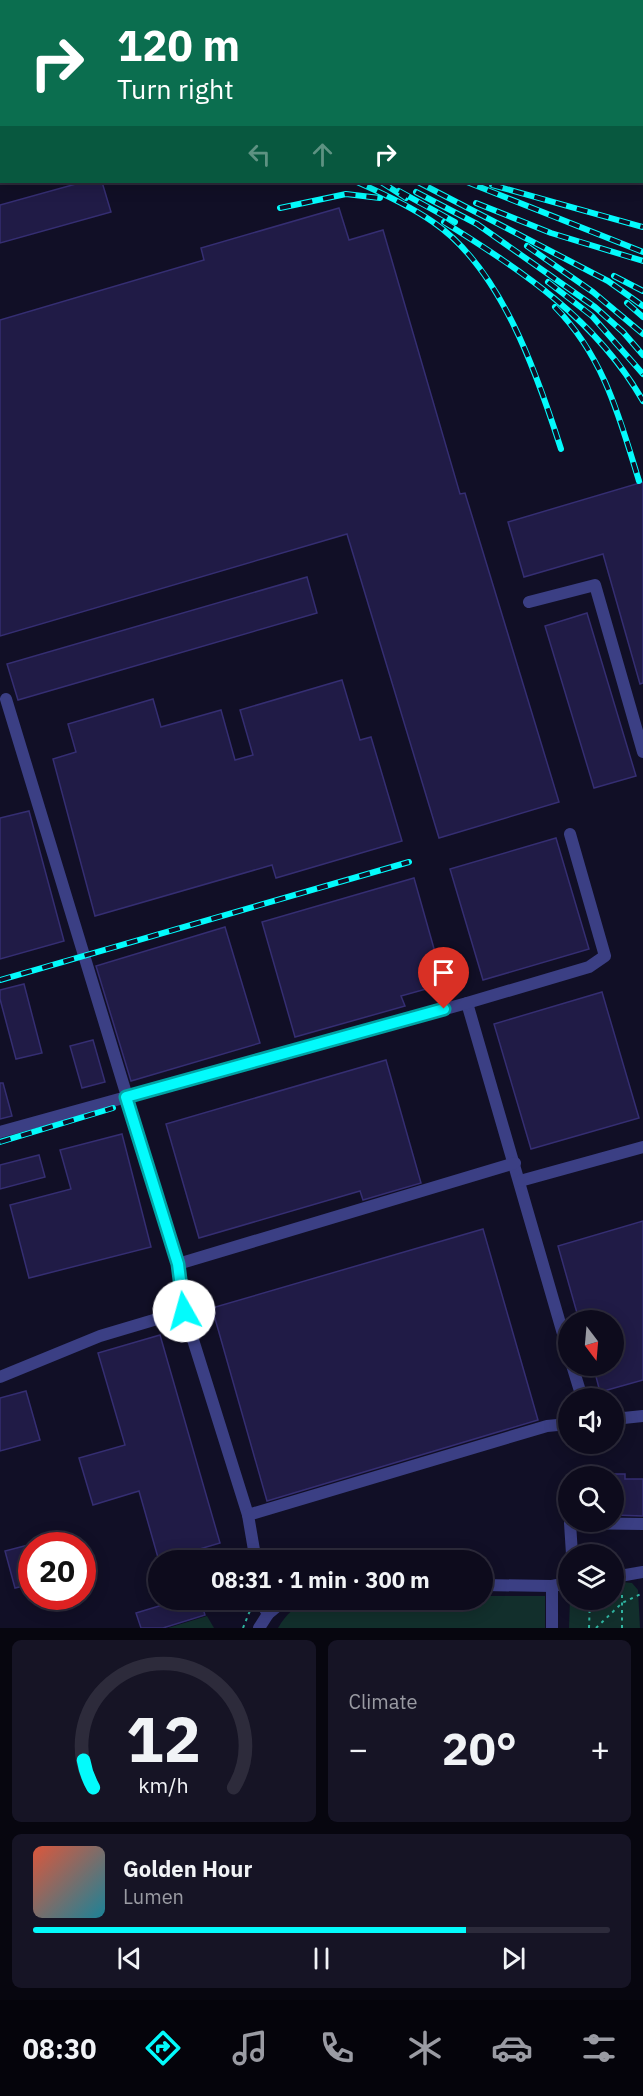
<!DOCTYPE html>
<html lang="en">
<head>
<meta charset="utf-8">
<style>
	:root { --surface:#0d0b1c; --page:#161425; --text:#f1f3f6; --muted:#9a9ba3; --line:#2d2b3b; --accent:#03fbfc }
	body { margin:0; font-family:"IBM Plex Sans",sans-serif; background:var(--page); color:var(--text); height:100vh; display:flex; flex-direction:column; font-size:22px; white-space:nowrap }
	* { box-sizing:border-box; margin:0 }
	p { font-size:20px; color:var(--muted) }
	.icon { flex:none; width:33px; height:33px; fill:none; stroke:currentColor; stroke-width:2; stroke-linecap:round; stroke-linejoin:round }
	.map { position:relative; height:1628px; overflow:hidden }
	.side { display:flex; flex-direction:column; gap:12px; padding:12px; background:#07060f; flex:1 }
	.side>* { flex:none }
	.guide { position:absolute; left:0px; top:0px; width:644px; height:183px; box-shadow:0 3px 15px #0003,0 0 0 2px var(--line); background:#0b6e4f; color:#fff; overflow:hidden }
	.needle { width:39px; rotate:164deg }
	.controls { position:absolute; left:558px; top:1310px; display:grid; gap:12px }
	.controls a { display:grid; place-items:center; width:66px; height:66px; border-radius:50%; background:var(--surface); box-shadow:0 3px 15px #0003,0 0 0 2px var(--line); font-size:30px }
	.speed { position:absolute; left:18px; top:1532px; display:flex; gap:12px; font-size:30px; font-weight:700; text-align:center }
	.speed>* { display:grid; place-content:center; width:78px; height:78px; border-radius:50%; background:var(--surface); box-shadow:0 3px 15px #0003,0 0 0 2px var(--line); line-height:1 }
	.speed .limit { border:9px solid #d22; background:#fff; color:#111 }
	.pin { position:absolute; display:grid; place-items:center; width:51px; height:51px; color:#fff; margin:-62px -26px; border-radius:50% 50% 50% 0; rotate:-45deg; box-shadow:0 0 6px #0007 }
	.pin .icon { rotate:45deg }
	.me { position:absolute; width:66px; margin:-33px; rotate:353deg; stroke-linejoin:round; filter:drop-shadow(0 0 4px #0008) }
	.turn { display:flex; align-items:center; gap:21px; height:126px; padding:0 18px; font-size:27px }
	.turn .icon { width:78px; height:78px; stroke-width:2.5 }
	.turn b { display:block; font-size:42px; line-height:51px }
	.lanes { display:flex; align-items:center; height:57px; padding:0 18px; background:#0003; justify-content:center; gap:30px; direction:ltr }
	.lanes .off { opacity:.35 }
	.big { font-size:45px; font-weight:700; line-height:1.1 }
	.side .widget { flex:1; display:flex; flex-direction:column; justify-content:center; gap:9px; min-width:0; padding:0 21px; border-radius:9px; background:var(--page) }
	.side .dial { align-items:center; gap:0 }
	.dial svg { height:156px; overflow:visible; fill:none; stroke:var(--line); stroke-width:7; stroke-linecap:round; text-anchor:middle }
	.dial text { fill:var(--text); stroke:none }
	.song { display:flex; align-items:center; gap:18px }
	.cover { width:72px; height:72px; border-radius:9px; background:linear-gradient(135deg,hsl(10 70% 55%),hsl(190 70% 35%)) }
	.played { height:6px; border-radius:3px; background:linear-gradient(90deg,var(--accent) 75%,var(--line) 75%) }
	.keys { display:flex; justify-content:space-around; direction:ltr }
	.heat { display:flex; justify-content:space-between; align-items:center; font-size:33px; direction:ltr }
	.side .tiles { flex:1; display:grid; gap:12px; grid-template-columns:1fr 1fr }
	.widget:last-child { grid-column:span 2 }
	.trip { position:absolute; left:148px; top:1550px; width:345px; height:60px; border-radius:30px; background:var(--surface); box-shadow:0 3px 15px #0003,0 0 0 2px var(--line); font-weight:700; line-height:60px; text-align:center }
	.tabs { display:flex; height:96px; justify-content:space-around; align-items:center; background:#05040b; color:var(--muted) }
	.tabs .icon { width:42px; height:42px }
	.tabs .on { color:var(--accent) }
	.tabs b { font-size:27px; color:var(--text) }
	.map>svg:first-child { display:block }
	.green { fill:#122f2c }
	.building { fill:#201b46; stroke:#352e72; stroke-width:1.5 }
	.lines { fill:none; stroke-linecap:round; stroke-linejoin:round }
	.path { stroke:#30b6a2; stroke-width:2; stroke-dasharray:3 4.5; stroke-linecap:butt }
	.minor { stroke:#3b3f84; stroke-width:12 }
	.rail-casing { stroke:#03fbfc; stroke-width:6 }
	.rail { stroke:#110f26; stroke-width:4; stroke-dasharray:11; stroke-linecap:butt }
	.route-casing { stroke:#02a3a4; stroke-width:15 }
	.route { stroke:#03fbfc; stroke-width:10 }
</style>
</head>
<body>
<div class="map">
<svg width="643" height="1628" viewBox="0 0 643 1628">
	<rect width="100%" height="100%" fill="#110f26"/>
	<g class="green">
		<path d="M 622,1582 L 632,1583 L 638,1590 L 640,1628 L 569,1628 L 570,1599 L 614,1599 L 614,1584 Z"/>
		<path d="M 483,1596 L 545,1596 L 545,1628 L 278,1628 C 286,1614 296,1605 312,1599 L 483,1599 Z"/>
		<path d="M 207,1616 L 214,1628 L 168,1628 Z"/>
	</g>
	<g class="building">
		<path d="M 83,182 L 102,182 L 111,212 L 0,243 L 0,205 Z"/>
		<path d="M 339,208 L 349,240 L 383,230 L 460,494 L 465,493 L 559,802 L 439,838 L 347,534 L 0,636 L 0,320 L 204,260 L 201,248 Z"/>
		<path d="M 643,482 L 643,683 L 640,684 L 603,554 L 524,577 L 508,522 Z"/>
		<path d="M 307,577 L 317,613 L 18,700 L 7,664 Z"/>
		<path d="M 587,613 L 636,776 L 594,788 L 545,626 Z"/>
		<path d="M 342,680 L 360,740 L 371,737 L 402,841 L 276,878 L 272,865 L 95,916 L 53,759 L 76,752 L 68,724 L 153,699 L 161,727 L 221,710 L 235,760 L 253,755 L 240,710 Z"/>
		<path d="M 29,811 L 64,941 L 0,959 L 0,818 Z"/>
		<path d="M 556,838 L 589,949 L 483,980 L 450,869 Z"/>
		<path d="M 414,878 L 444,984 L 401,996 L 405,1006 L 295,1037 L 262,922 Z"/>
		<path d="M 225,927 L 260,1043 L 131,1081 L 96,966 Z"/>
		<path d="M 24,984 L 42,1053 L 16,1059 L 0,999 L 0,990 Z"/>
		<path d="M 602,992 L 639,1118 L 531,1149 L 494,1024 Z"/>
		<path d="M 93,1040 L 105,1082 L 82,1088 L 70,1046 Z"/>
		<path d="M 386,1060 L 421,1183 L 363,1200 L 360,1191 L 199,1238 L 166,1124 Z"/>
		<path d="M 0,1083 L 3,1083 L 12,1116 L 0,1119 Z"/>
		<path d="M 122,1134 L 151,1247 L 29,1278 L 10,1205 L 71,1189 L 60,1150 Z"/>
		<path d="M 39,1155 L 45,1177 L 0,1189 L 0,1165 Z"/>
		<path d="M 643,1221 L 643,1380 L 600,1392 L 593,1365 L 614,1365 L 614,1320 L 579,1320 L 558,1246 Z"/>
		<path d="M 483,1229 L 538,1420 L 267,1501 L 212,1308 Z"/>
		<path d="M 160,1335 L 220,1543 L 159,1561 L 139,1491 L 93,1505 L 79,1458 L 125,1445 L 98,1353 Z"/>
		<path d="M 26,1391 L 40,1440 L 0,1451 L 0,1398 Z"/>
		<path d="M 614,1474 L 625,1474 L 625,1479 L 643,1479 L 643,1516 L 614,1515 Z"/>
		<path d="M 69,1534 L 72,1545 L 40,1545 L 39,1542 Z"/>
		<path d="M 32,1544 L 32,1584 L 15,1588 L 5,1551 Z"/>
		<path d="M 182,1599 L 200,1599 L 205,1615 L 163,1628 L 141,1628 L 136,1613 Z"/>
	</g>
	<g class="lines">
		<g class="path">
			<path d="M 51,0 L 53,2"/>
			<path d="M 95,2 L 98,0"/>
			<path d="M 0,49 L 2,49"/>
			<path d="M 243,1628 L 251,1608"/>
			<path d="M 589,1628 L 590,1599"/>
			<path d="M 596,1628 L 622,1603 L 643,1593"/>
			<path d="M 622,1628 L 622,1586"/>
		</g>
		<g class="minor">
			<path d="M 529,602 L 595,585 L 643,752"/>
			<path d="M 6,699 L 178,1264 L 184,1311 L 248,1515"/>
			<path d="M 467,1003 L 568,1351"/>
			<path d="M 0,1132 L 467,1003 L 589,967 L 605,956 L 570,834"/>
			<path d="M 520,1181 L 643,1147"/>
			<path d="M 178,1264 L 515,1163"/>
			<path d="M 572,1365 L 580,1391 L 588,1398"/>
			<path d="M 0,1377 L 100,1336 L 184,1311"/>
			<path d="M 614,1419 L 643,1416"/>
			<path d="M 572,1554 L 570,1523 L 643,1524"/>
			<path d="M 252,1560 L 254,1550 L 248,1515 L 547,1426 L 568,1424"/>
			<path d="M 614,1577 L 643,1572"/>
			<path d="M 483,1585 L 552,1586 L 568,1583"/>
			<path d="M 552,1586 L 552,1628"/>
			<path d="M 259,1599 L 268,1614"/>
			<path d="M 259,1628 L 268,1614 L 286,1599"/>
		</g>
		<g class="rail-casing">
			<g id="rail">
				<path d="M 0,95 L 2,94"/>
				<path d="M 0,106 L 2,106"/>
				<path d="M 357,182 C 382,193 410,206 433,222 C 501,268 537,374 561,449"/>
				<path d="M 381,182 L 406,198"/>
				<path d="M 418,182 L 608,281 L 643,306"/>
				<path d="M 467,182 L 643,252"/>
				<path d="M 492,185 L 643,227"/>
				<path d="M 399,191 L 455,222"/>
				<path d="M 416,192 L 477,224 L 595,307 L 623,332 L 643,355"/>
				<path d="M 476,203 L 551,233 L 643,261"/>
				<path d="M 280,208 L 346,194 L 380,198"/>
				<path d="M 444,222 C 522,271 596,319 643,401"/>
				<path d="M 527,246 L 593,292 L 643,334"/>
				<path d="M 614,276 L 643,291"/>
				<path d="M 548,282 L 592,316 L 643,374"/>
				<path d="M 627,303 L 643,317"/>
				<path d="M 555,307 C 604,357 619,416 639,481"/>
				<path d="M 0,980 L 409,862"/>
				<path d="M 0,1142 L 113,1108"/>
			</g>
		</g>
		<use href="#rail" class="rail"/>
	</g>
	<g class="lines">
		<g class="route-casing">
			<path id="route" d="M 184,1311 L 178,1264 L 126,1097 L 444,1009"/>
		</g>
		<use href="#route" class="route"/>
	</g>
</svg>
<div class="controls">
<a><svg class="needle" viewBox="-14 -14 28 28"><path d="M0-13l5 13h-10z" fill="#e53935"/><path d="M0 13l5-13h-10z" fill="#9a9ba3"/></svg></a>
<a><svg class="icon" aria-label="sound" viewBox="0 0 24 24"><path d="M4 9h4l5-4v14l-5-4H4zM17 9q2 3 0 6"/></svg></a>
<a><svg class="icon" aria-label="search" viewBox="0 0 24 24"><circle cx="10" cy="10" r="6"/><path d="M15 15l6 6"/></svg></a>
<a><svg class="icon" aria-label="layers" viewBox="0 0 24 24"><path d="M12 4l9 5-9 5-9-5zM3 14l9 5 9-5"/></svg></a>
</div>
<div class="speed"><div class="limit">20</div></div>
<div class="pin" style="left:444px;top:1009px;background:#d93025"><svg class="icon" aria-label="arrive" viewBox="0 0 24 24"><path d="M6 21V4h12l-3 4 3 4H6"/></svg></div>
<svg class="me" style="left:184px;top:1311px" viewBox="-20 -20 40 40"><circle r="19" fill="#fff"/><path d="M0-13L10 11 0 6-10 11z" fill="#03fbfc"/></svg>
<div class="trip">08:31 · 1 min · 300 m</div>
<div class="guide">
<div class="turn"><svg class="icon" aria-label="right" viewBox="0 0 24 24"><path d="M7 20v-9h11M14 6l5 5-5 5"/></svg><div><b>120 m</b>Turn right</div></div>
<div class="lanes"><svg class="icon off" aria-label="left" viewBox="0 0 24 24"><path d="M17 20v-9H6M10 6l-5 5 5 5"/></svg><svg class="icon off" aria-label="ahead" viewBox="0 0 24 24"><path d="M12 20V5M6 11l6-6 6 6"/></svg><svg class="icon" aria-label="right" viewBox="0 0 24 24"><path d="M7 20v-9h11M14 6l5 5-5 5"/></svg></div>
</div>
</div>
<section class="side">
<div class="tiles">
<div class="widget dial"><svg viewBox="0 0 100 80">
<path d="M14 69A42 42 0 1 1 86 69"/>
<path d="M14 69A42 42 0 0 1 9 55" stroke="#03fbfc"/>
<text x="50" y="56" font-size="32" font-weight="700">12</text>
<text x="50" y="72" font-size="11">km/h</text>
</svg></div>
<div class="widget"><p>Climate</p>
<div class="heat"><a>−</a><b class="big">20°</b><a>+</a></div>
</div>
<div class="widget">
<div class="song"><i class="cover"></i><div><b>Golden Hour</b><p>Lumen</p></div></div>
<div class="played"></div>
<div class="keys"><svg class="icon" aria-label="previous" viewBox="0 0 24 24"><path d="M18 5L8 12l10 7zM5 5v14"/></svg><svg class="icon" aria-label="pause" viewBox="0 0 24 24"><path d="M8 5v14M16 5v14"/></svg><svg class="icon" aria-label="next" viewBox="0 0 24 24"><path d="M6 5l10 7-10 7zM19 5v14"/></svg></div>
</div>
</div>
</section>
<nav class="tabs">
<b>08:30</b>
<svg class="icon on" aria-label="directions" viewBox="0 0 24 24"><path d="M12 3l9 9-9 9-9-9zM9 14v-3h6M13 9l2 2-2 2"/></svg>
<svg class="icon" aria-label="music" viewBox="0 0 24 24"><path d="M9 18V5l10-2v13"/><circle cx="6" cy="18" r="3"/><circle cx="16" cy="16" r="3"/></svg>
<svg class="icon" aria-label="phone" viewBox="0 0 24 24"><path d="M5 4h4l2 5-3 2q2 4 5 5l2-3 5 2v4C11 20 4 13 5 4z"/></svg>
<svg class="icon" aria-label="climate" viewBox="0 0 24 24"><path d="M12 3v18M4 7l16 10M4 17L20 7"/></svg>
<svg class="icon" aria-label="car" viewBox="0 0 24 24"><path d="M5 17H2v-5l4-1 3-4h7l3 4 3 1v5h-3M9 17h6M6 11h13"/><circle cx="7" cy="17" r="2"/><circle cx="17" cy="17" r="2"/></svg>
<svg class="icon" aria-label="filters" viewBox="0 0 24 24"><path d="M4 7h16M4 17h16"/><circle cx="9" cy="7" r="2"/><circle cx="15" cy="17" r="2"/></svg>
</nav>
</body>
</html>
